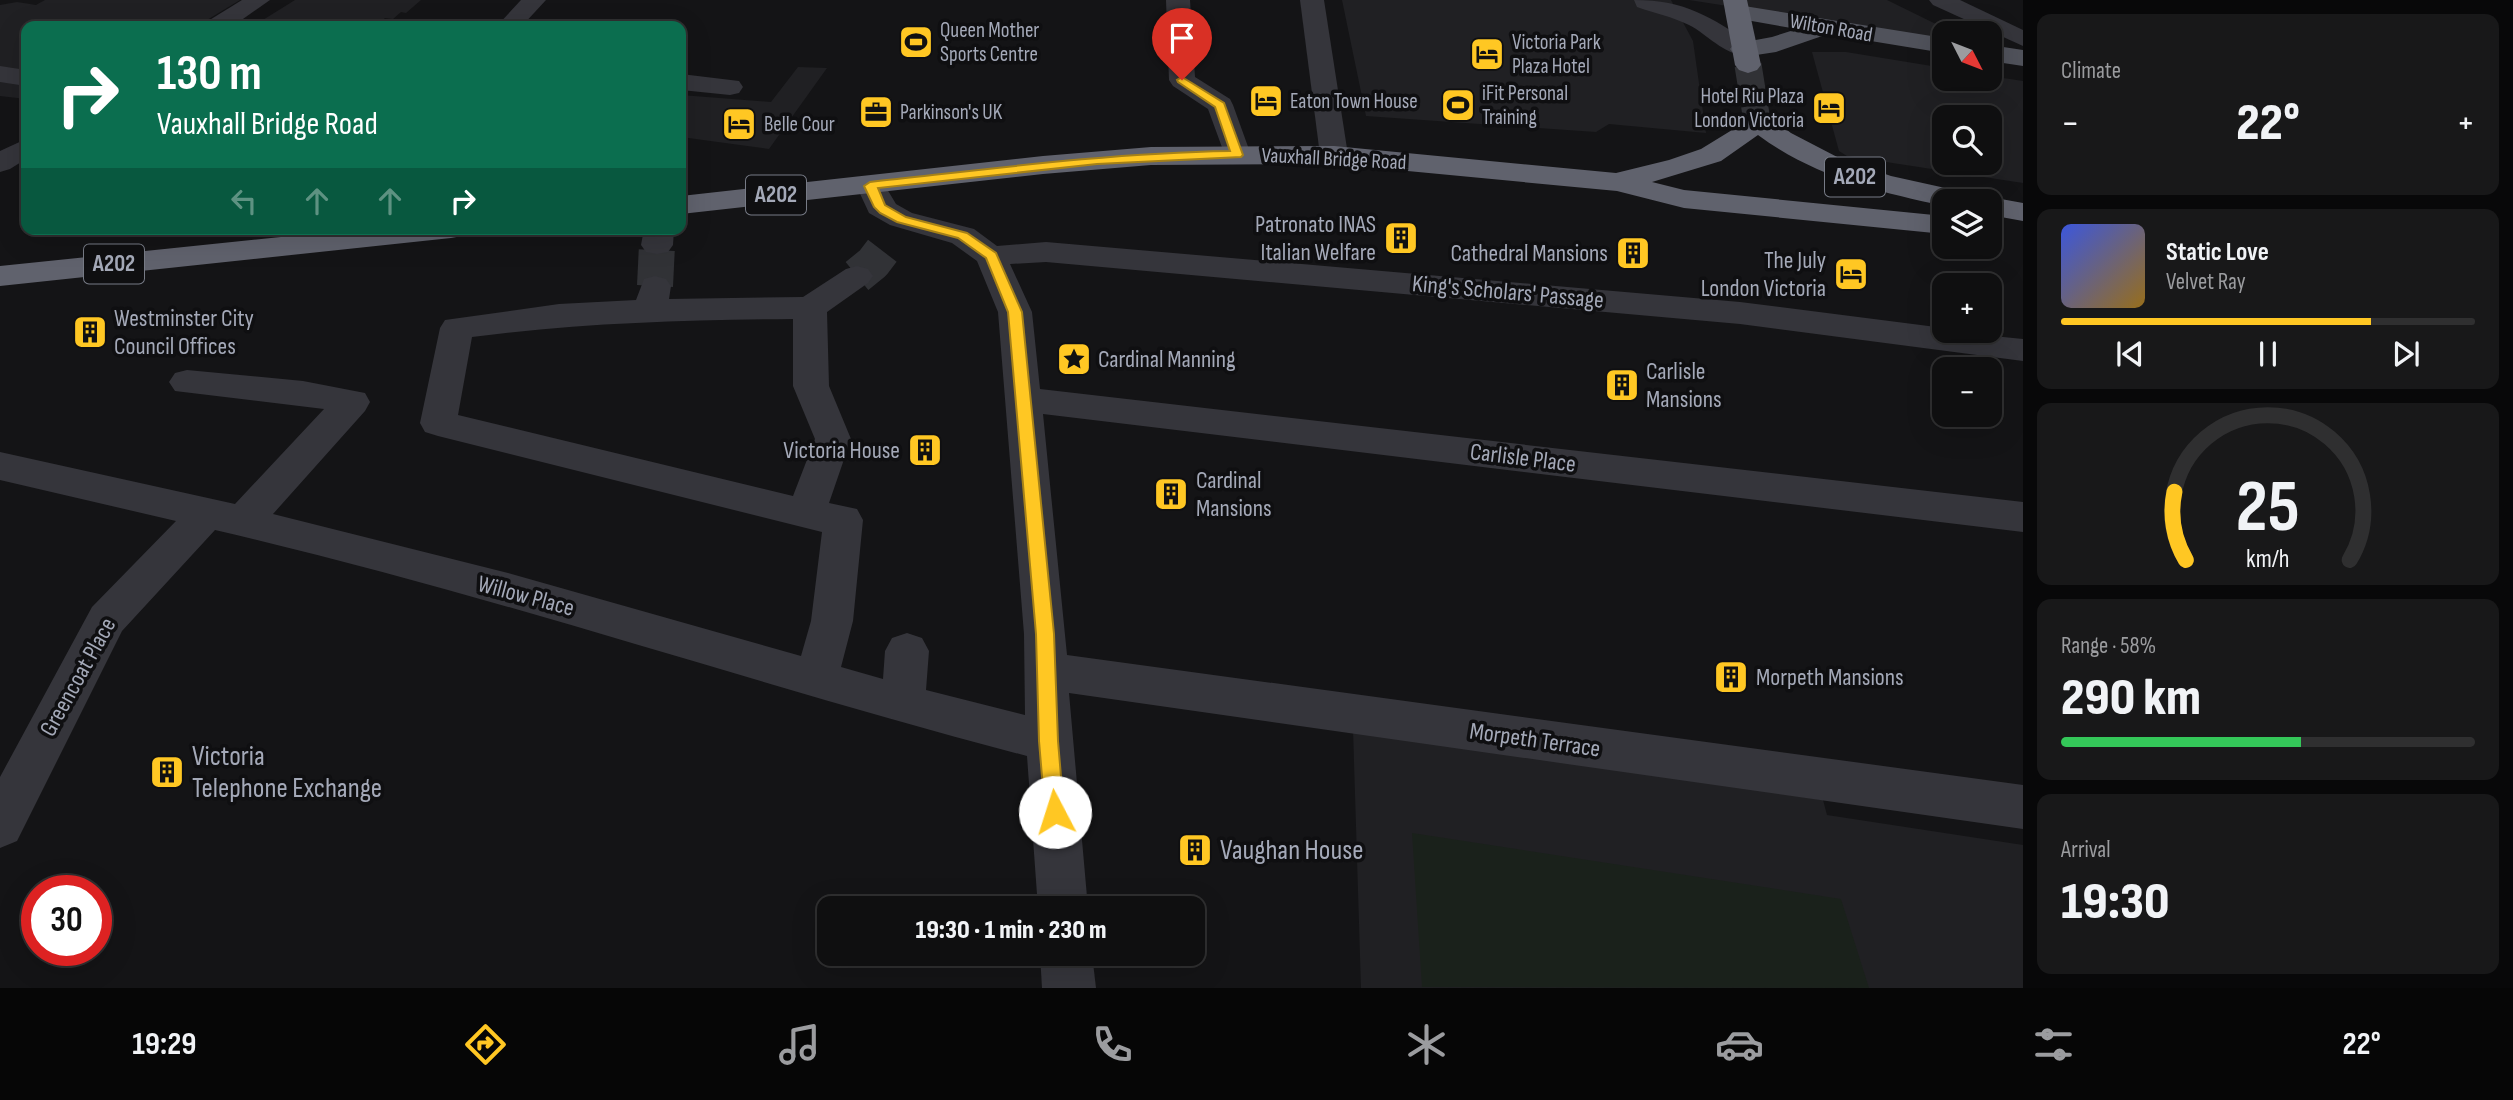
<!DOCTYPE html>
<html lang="en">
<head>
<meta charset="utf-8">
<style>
	:root { --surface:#0f0f10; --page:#181819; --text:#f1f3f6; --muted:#9b9c9f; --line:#2f2f30; --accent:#ffc723 }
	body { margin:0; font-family:"Sofia Sans Condensed",sans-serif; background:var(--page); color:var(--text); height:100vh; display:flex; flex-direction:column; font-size:26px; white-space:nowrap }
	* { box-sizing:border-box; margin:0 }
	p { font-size:23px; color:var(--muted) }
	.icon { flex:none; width:38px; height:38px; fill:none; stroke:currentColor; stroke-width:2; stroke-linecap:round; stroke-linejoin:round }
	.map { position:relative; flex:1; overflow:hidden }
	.sheet { display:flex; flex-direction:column; gap:14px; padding:14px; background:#080809; width:490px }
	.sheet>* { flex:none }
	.top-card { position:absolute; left:21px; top:21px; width:665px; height:214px; border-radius:14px; box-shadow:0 7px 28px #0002,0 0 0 2px var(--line); background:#0b6e4f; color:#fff; overflow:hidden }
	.needle { width:46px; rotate:132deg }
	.controls { position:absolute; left:1932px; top:21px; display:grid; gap:14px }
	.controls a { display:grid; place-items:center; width:70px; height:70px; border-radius:14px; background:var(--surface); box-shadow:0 7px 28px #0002,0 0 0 2px var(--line); font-size:35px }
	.speed { position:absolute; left:21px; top:875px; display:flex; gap:14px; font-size:35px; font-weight:700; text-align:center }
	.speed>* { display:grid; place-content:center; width:91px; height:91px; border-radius:50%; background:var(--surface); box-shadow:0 7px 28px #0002,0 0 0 2px var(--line); line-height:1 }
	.speed .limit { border:10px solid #d22; background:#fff; color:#111 }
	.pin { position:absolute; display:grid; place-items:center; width:60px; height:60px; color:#fff; margin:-72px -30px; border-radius:50% 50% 50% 0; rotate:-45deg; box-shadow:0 0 7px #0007 }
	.pin .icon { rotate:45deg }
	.me { position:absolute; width:77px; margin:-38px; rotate:355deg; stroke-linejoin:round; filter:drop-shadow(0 0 5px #0008) }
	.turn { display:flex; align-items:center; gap:24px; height:147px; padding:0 21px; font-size:32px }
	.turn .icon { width:91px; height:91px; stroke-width:2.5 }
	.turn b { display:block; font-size:49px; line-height:60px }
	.lanes { display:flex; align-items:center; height:66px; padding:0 21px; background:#0003; justify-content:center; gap:35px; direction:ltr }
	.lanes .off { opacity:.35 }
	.big { font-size:52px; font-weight:800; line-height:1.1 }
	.sheet .card { flex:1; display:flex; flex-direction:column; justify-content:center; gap:10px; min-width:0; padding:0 24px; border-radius:14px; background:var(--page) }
	.sheet .dial { align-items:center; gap:0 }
	.dial svg { height:182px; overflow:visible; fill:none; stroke:var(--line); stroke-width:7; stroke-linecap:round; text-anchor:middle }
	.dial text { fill:var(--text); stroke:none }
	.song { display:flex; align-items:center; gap:21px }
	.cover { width:84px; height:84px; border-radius:10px; background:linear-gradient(135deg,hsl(230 70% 55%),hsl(40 70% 35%)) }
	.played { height:7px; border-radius:4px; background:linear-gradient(90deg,var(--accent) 75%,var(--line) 75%) }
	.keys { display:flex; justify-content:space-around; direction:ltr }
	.heat { display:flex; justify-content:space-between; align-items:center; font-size:38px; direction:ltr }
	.charge { height:10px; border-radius:5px; background:linear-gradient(90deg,#34c759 58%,var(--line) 0) }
	.trip { position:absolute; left:817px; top:896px; width:388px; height:70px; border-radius:14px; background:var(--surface); box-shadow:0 7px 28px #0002,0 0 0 2px var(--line); font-weight:800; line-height:70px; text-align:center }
	.tabs { display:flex; height:112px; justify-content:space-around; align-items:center; background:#060606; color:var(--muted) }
	.tabs .icon { width:49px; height:49px }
	.tabs .current { color:var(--accent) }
	.tabs b { font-size:32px; color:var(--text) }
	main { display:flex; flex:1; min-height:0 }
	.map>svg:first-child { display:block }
	.built { fill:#202023; fill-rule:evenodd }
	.green { fill:#1a211b }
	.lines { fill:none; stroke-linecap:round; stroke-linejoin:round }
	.minor-tunnel { stroke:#313236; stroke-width:36; stroke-dasharray:36 18; stroke-linecap:butt }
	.highway-tunnel { stroke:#313236; stroke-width:27; stroke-dasharray:27 14; stroke-linecap:butt }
	.minor { fill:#35353b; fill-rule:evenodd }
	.major { fill:#50525b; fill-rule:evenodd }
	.highway { fill:#60626d; fill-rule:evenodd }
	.route { fill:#ffc723; stroke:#a68117; stroke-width:2 }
	.labels { text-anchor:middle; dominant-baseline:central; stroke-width:7; stroke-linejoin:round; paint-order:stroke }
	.far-street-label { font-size:21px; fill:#a4a9b8; stroke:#0f0f11 }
	.far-poi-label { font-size:21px; fill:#a4a9b8; stroke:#0f0f11; text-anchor:start }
	.shield { fill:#0f0f11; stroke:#777b86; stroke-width:2 }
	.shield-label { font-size:23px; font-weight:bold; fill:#a4a9b8 }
	.poi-label { font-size:24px; fill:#a4a9b8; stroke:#0f0f11; text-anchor:start }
	.street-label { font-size:24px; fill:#a4a9b8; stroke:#0f0f11 }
	.near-poi-label { font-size:28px; fill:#a4a9b8; stroke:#0f0f11; text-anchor:start }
</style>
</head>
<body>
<main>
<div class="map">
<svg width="2023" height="988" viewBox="0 0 2023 988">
	<rect width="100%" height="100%" fill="#141416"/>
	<g class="built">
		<path d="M 45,0 L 240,0 L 197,26 L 26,26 L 26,99 L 0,96 L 0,5 L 17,2 L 36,5 Z"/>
		<path d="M 295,0 L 421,0 L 406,13 L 401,12 L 393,19 L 385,18 L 375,26 L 253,26 Z"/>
		<path d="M 1342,0 L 1671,0 L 1693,41 L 1706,133 L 1609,124 L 1596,132 L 1366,116 Z"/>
		<path d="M 1689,0 L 1887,0 L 1944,28 L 1931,38 Z"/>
		<path d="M 1812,52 L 1846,52 L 1944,68 L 1944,79 L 1990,79 L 1990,76 L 2023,81 L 2023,183 L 1847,156 L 1839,151 ZM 1944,117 L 1990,117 L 1990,163 L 1944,163 Z"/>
		<path d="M 798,67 L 827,68 L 769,149 L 681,137 L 681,95 L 771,102 Z"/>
		<path d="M 1353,729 L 1823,800 L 1827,815 L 2023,845 L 2023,988 L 1361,988 Z"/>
	</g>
	<path class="green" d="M 1412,833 L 1841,899 L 1869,988 L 1422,987 Z"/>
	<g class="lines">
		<g class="minor-tunnel">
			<path d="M 857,276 L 873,263 L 886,246"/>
			<path d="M 655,286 L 657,245"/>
		</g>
		<path class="highway-tunnel" d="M 1748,65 L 1757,121"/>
		<g class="minor">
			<path d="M 242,0 L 270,0 L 233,26 L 205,26 L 208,21 Z"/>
			<path d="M 521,0 L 546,0 L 522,26 L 497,26 Z"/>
			<path d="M 1166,0 L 1190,0 L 1195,77 L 1230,99 L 1233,105 L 1251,155 L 1247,161 L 1237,164 L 1227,161 L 1208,109 L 1173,86 L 1169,80 Z"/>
			<path d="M 1300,0 L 1324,0 L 1348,155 L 1344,161 L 1334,164 L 1324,161 L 1320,155 Z"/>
			<path d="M 1634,0 C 1686,0 1710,17 1752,44 L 1756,49 L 1752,54 C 1728,60 1709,35 1689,25 C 1673,17 1654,13 1637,7 Z"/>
			<path d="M 1929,0 L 1960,0 L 2023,30 L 2023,46 L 1933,5 Z"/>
			<path d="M 0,66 L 26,70 L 26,86 L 0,82 Z"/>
			<path d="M 681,74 L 739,81 L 743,87 L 739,93 L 730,95 L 681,90 Z"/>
			<path d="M 26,139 L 26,159 L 10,169 L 0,172 L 0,151 Z"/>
			<path d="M 871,176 L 881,179 L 896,204 L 912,213 L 974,229 L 997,246 L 1046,242 L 1740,302 L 1944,328 L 1944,331 L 2023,339 L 2023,361 L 1740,324 L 1046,262 L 1010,264 L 1032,312 L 1040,389 L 2023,502 L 2023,532 L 1043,414 L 1067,655 L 2023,785 L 2023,829 L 1069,693 L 1088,908 L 1038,908 L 1027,756 C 755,685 489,593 215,530 L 122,631 L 17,841 L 0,848 L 0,777 L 92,607 L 176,521 L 0,480 L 0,452 L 235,504 L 324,409 L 175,391 L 169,382 L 175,373 L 187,370 L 303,381 L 365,393 L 370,402 L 365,411 L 273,514 L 508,573 L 801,656 L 811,621 L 822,532 L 438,436 L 425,432 L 420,423 L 440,328 L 445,320 L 559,304 L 636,300 L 644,279 L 655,276 L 666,279 L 671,286 L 669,299 L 803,297 L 846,269 L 857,266 L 868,269 L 873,276 L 868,283 L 827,312 L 829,386 L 851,439 L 829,503 L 857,509 L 863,520 L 853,621 L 841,667 L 883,679 L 885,651 L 892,638 L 907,633 L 922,638 L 929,651 L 926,690 L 1025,715 L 1024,634 L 998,312 L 977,261 L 952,243 L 890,225 L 869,213 L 856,185 L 861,179 ZM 793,319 L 793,386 L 815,439 L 793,496 L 458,415 L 472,337 C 581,323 684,320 793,319 Z"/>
			<path d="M 644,229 L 674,229 L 673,245 L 668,252 L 657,254 L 646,252 L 641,245 Z"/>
			<path d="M 1040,954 L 1092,954 L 1096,988 L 1042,988 Z"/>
		</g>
		<g class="major">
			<path d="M 1738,5 L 1944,38 L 1944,53 L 1828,34 L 1776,52 L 1743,57 L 1734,54 L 1730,49 L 1734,44 L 1772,37 L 1797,29 L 1729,17 L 1726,12 L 1729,7 Z"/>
			<path d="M 1990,45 L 2023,50 L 2023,66 L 1990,61 Z"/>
		</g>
		<g class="highway">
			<path d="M 1723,0 L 1747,0 L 1761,65 L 1757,70 L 1748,73 L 1739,70 L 1735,65 Z"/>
			<path d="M 1757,113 L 1767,115 L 1791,133 L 1841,159 L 1891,176 L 1977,195 L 1980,200 L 1990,197 L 2023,203 L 2023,221 L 1990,215 L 1990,201 L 1944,201 L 1944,206 C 1878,192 1813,176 1758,135 L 1721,161 L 1652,182 L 1684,190 L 1944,216 L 1944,234 L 1684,208 L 1617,191 L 1334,164 L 1151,165 L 1043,174 L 681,214 L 681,196 L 1043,156 L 1151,147 L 1334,146 L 1616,173 L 1669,160 L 1701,149 L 1732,130 L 1747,115 Z"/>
			<path d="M 359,229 L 466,229 L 462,236 L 451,238 L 0,286 L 0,266 Z"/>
		</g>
	</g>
	<path class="route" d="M 1182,77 L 1224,103 L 1243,155 L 1241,157 L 1097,164 L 878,188 L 885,205 L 906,217 L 967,233 L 996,253 L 1022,312 L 1054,634 L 1058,741 L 1064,812 L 1062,819 L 1055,822 L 1048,819 L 1045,812 L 1039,741 L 1036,634 L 1008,312 L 986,258 L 958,238 L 897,222 L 880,213 L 874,207 L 864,186 L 870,182 C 990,169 1109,153 1230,151 L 1215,107 L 1178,82 L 1177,80 Z"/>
	<defs>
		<g id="stadium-square" transform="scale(1.75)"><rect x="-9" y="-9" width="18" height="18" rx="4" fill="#ffc723" stroke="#0f0f11"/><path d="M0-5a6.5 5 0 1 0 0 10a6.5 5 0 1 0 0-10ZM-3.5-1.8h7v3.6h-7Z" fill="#111"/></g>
		<g id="hotel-square" transform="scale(1.75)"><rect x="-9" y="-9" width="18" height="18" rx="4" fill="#ffc723" stroke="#0f0f11"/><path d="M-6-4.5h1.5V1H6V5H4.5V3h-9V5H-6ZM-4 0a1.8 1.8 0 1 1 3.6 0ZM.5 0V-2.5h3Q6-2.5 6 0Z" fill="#111"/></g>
		<g id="office-square" transform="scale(1.75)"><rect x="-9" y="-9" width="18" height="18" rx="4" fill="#ffc723" stroke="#0f0f11"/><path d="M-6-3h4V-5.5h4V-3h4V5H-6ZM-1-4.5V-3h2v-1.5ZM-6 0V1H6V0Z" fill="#111"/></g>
		<g id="building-square" transform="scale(1.75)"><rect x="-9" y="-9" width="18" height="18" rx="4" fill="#ffc723" stroke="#0f0f11"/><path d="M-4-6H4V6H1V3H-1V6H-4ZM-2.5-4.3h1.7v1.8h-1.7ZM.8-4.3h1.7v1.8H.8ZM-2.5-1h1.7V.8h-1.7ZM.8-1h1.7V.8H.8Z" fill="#111"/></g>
		<g id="sight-square" transform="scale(1.75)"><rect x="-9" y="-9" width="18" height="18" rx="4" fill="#ffc723" stroke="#0f0f11"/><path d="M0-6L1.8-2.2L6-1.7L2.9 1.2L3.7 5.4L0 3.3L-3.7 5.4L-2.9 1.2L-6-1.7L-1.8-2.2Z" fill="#111"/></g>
	</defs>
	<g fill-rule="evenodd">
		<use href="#stadium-square" x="916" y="42"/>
		<use href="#hotel-square" x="1487" y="54"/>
		<use href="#hotel-square" x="1266" y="101"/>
		<use href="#stadium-square" x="1458" y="105"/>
		<use href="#hotel-square" x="1829" y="108"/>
		<use href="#office-square" x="876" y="112"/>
		<use href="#hotel-square" x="739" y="124"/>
		<use href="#building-square" x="1401" y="238"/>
		<use href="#building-square" x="1633" y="253"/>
		<use href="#hotel-square" x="1851" y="274"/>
		<use href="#building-square" x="90" y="332"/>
		<use href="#sight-square" x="1074" y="359"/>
		<use href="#building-square" x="1622" y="385"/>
		<use href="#building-square" x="925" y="450"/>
		<use href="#building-square" x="1171" y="494"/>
		<use href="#building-square" x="1731" y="677"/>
		<use href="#building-square" x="167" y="772"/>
		<use href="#building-square" x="1195" y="850"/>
	</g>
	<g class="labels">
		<g class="far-street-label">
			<text transform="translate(1831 28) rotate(10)">Wilton Road</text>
			<text transform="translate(1334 159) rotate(3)">Vauxhall Bridge Road</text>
		</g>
		<g class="far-poi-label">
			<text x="940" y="30">Queen Mother<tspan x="940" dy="24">Sports Centre</tspan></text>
			<text x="1512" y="42">Victoria Park<tspan x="1512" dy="24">Plaza Hotel</tspan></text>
			<text x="1482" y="93">iFit Personal<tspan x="1482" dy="24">Training</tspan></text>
			<text x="1804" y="96" text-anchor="end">Hotel Riu Plaza<tspan x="1804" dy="24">London Victoria</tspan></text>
			<text x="1290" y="101">Eaton Town House</text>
			<text x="900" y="112">Parkinson's UK</text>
			<text x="764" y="124">Belle Cour</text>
		</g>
		<g class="shield">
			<rect x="1825" y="157.5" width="60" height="39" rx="5"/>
			<rect x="746" y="175.5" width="60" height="39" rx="5"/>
			<rect x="84" y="244.5" width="60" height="39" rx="5"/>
		</g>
		<g class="shield-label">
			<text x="1855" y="177">A202</text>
			<text x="776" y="195">A202</text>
			<text x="114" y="264">A202</text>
		</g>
		<g class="poi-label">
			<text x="1376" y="224" text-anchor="end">Patronato INAS<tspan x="1376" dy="28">Italian Welfare</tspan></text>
			<text x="1608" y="253" text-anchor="end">Cathedral Mansions</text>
			<text x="1826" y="260" text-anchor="end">The July<tspan x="1826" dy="28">London Victoria</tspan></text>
			<text x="114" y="318">Westminster City<tspan x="114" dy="28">Council Offices</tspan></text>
			<text x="1098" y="359">Cardinal Manning</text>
			<text x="1646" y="371">Carlisle<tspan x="1646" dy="28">Mansions</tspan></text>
			<text x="900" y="450" text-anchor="end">Victoria House</text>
			<text x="1196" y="480">Cardinal<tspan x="1196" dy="28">Mansions</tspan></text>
			<text x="1756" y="677">Morpeth Mansions</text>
		</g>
		<g class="street-label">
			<text transform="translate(1508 292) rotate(5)">King's Scholars' Passage</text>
			<text transform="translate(1523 458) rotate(7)">Carlisle Place</text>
			<text transform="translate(526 596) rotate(15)">Willow Place</text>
			<text transform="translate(78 677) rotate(-61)">Greencoat Place</text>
			<text transform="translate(1535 740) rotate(8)">Morpeth Terrace</text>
		</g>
		<g class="near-poi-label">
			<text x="192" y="756">Victoria<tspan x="192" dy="32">Telephone Exchange</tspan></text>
			<text x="1220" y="850">Vaughan House</text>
		</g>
	</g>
</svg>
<div class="controls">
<a><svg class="needle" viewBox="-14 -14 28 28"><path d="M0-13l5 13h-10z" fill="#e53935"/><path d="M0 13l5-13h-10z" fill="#9b9c9f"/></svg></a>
<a><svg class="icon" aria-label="search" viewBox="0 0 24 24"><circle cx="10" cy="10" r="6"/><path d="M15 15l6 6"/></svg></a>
<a><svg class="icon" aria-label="layers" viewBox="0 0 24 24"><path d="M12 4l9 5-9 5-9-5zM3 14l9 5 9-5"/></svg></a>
<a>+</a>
<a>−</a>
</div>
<div class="speed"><div class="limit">30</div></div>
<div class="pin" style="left:1182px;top:80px;background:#d93025"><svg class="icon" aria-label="arrive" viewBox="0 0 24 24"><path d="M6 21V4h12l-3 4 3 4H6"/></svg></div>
<svg class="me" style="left:1055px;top:812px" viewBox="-20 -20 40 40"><circle r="19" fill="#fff"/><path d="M0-13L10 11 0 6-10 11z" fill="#ffc723"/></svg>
<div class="trip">19:30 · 1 min · 230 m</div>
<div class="top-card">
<div class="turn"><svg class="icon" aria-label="right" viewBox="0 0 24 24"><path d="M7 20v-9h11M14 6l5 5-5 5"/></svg><div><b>130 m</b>Vauxhall Bridge Road</div></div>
<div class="lanes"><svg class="icon off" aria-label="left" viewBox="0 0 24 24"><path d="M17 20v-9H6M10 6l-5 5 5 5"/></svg><svg class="icon off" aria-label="ahead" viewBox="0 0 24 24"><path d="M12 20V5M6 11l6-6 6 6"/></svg><svg class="icon off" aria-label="ahead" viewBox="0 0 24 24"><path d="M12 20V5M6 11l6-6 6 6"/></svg><svg class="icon" aria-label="right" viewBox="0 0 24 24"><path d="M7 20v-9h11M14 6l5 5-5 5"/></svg></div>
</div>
</div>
<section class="sheet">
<div class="card"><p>Climate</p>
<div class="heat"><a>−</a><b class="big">22°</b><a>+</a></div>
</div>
<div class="card">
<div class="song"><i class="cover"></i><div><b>Static Love</b><p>Velvet Ray</p></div></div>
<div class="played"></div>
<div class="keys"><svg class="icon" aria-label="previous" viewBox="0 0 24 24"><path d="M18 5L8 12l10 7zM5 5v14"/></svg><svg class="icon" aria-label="pause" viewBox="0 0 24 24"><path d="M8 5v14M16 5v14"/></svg><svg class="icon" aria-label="next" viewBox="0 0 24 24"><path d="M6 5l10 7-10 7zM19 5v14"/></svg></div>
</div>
<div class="card dial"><svg viewBox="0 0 100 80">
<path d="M14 69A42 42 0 1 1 86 69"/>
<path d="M14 69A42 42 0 0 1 9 39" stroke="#ffc723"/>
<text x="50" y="56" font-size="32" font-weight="700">25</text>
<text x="50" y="72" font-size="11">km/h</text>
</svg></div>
<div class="card"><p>Range · 58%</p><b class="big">290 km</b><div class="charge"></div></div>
<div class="card"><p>Arrival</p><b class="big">19:30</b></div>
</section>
</main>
<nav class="tabs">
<b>19:29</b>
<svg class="icon current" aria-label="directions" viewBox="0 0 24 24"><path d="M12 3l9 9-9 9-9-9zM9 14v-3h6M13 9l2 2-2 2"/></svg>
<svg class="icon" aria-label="music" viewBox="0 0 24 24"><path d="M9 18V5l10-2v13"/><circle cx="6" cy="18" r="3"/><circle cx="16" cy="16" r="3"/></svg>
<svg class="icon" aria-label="phone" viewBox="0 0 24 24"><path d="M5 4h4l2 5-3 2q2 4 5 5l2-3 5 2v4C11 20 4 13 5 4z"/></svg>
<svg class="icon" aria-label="climate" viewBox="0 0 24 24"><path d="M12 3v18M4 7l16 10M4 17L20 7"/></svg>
<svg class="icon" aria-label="car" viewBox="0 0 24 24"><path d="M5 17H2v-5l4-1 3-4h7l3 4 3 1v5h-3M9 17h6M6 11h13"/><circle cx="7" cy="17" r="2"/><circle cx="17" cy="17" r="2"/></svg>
<svg class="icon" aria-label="filters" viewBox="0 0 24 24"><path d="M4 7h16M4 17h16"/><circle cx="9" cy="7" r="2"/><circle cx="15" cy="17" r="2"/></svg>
<b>22°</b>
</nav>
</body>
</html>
